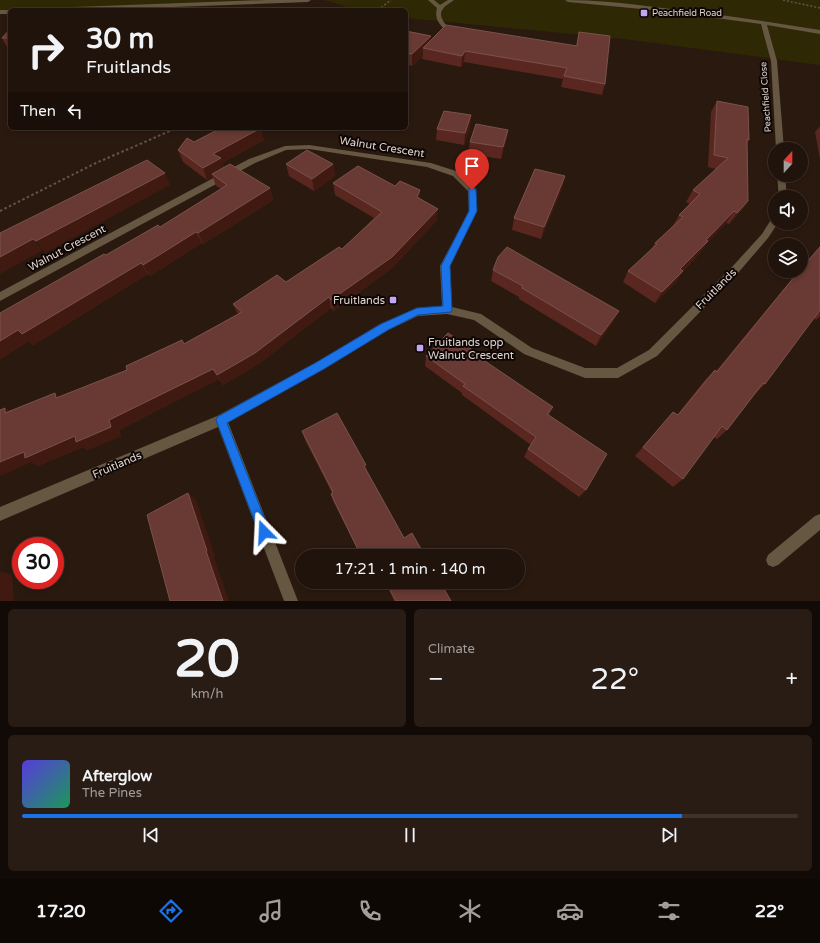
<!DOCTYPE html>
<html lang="en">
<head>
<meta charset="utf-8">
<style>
	:root { --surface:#20130b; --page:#281c14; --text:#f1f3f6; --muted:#a29e9d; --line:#3d322c; --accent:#1a73e8 }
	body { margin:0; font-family:"Varela Round",sans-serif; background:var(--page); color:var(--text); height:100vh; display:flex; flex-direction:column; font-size:15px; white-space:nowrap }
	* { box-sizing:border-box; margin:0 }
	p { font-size:13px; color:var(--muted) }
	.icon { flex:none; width:22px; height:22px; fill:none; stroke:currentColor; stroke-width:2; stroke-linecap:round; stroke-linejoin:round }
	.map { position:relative; height:601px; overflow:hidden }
	.drawer { display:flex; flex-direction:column; gap:8px; padding:8px; background:#120a06; flex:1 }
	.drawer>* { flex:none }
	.guide { position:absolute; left:8px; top:8px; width:400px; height:122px; border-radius:6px; box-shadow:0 2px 6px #0003,0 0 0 1px var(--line); background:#20130b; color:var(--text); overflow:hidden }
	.needle { width:26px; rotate:21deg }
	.tools { position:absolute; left:768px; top:142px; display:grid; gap:8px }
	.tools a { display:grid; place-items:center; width:40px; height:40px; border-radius:50%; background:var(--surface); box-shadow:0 2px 6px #0003,0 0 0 1px var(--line); font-size:20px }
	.speed { position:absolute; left:12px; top:537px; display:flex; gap:8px; font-size:20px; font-weight:700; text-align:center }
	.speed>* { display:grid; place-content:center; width:52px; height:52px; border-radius:50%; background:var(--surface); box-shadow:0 2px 6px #0003,0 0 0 1px var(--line); line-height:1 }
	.speed .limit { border:6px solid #d22; background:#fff; color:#111 }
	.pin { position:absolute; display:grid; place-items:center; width:34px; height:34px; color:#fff; margin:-41px -17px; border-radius:50% 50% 50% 0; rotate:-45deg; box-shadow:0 0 4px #0007 }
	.pin .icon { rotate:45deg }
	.me { position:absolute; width:44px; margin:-22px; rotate:339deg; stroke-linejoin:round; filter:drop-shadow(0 0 3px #0008) }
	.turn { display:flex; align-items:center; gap:14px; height:84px; padding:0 12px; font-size:18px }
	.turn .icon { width:52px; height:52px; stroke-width:2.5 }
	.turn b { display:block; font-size:28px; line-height:34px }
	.then { display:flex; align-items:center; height:38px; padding:0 12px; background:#0003; gap:8px; font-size:15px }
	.big { font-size:30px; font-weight:600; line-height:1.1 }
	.drawer .card { flex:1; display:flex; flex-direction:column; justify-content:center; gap:6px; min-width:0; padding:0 14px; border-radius:6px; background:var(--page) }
	.drawer .dial { align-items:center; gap:0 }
	.dial b { font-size:52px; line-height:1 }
	.song { display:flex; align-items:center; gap:12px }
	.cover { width:48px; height:48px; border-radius:6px; background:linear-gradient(135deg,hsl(250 70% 55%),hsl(150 70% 35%)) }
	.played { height:4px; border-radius:2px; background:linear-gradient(90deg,var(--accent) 85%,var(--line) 85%) }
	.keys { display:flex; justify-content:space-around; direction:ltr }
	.heat { display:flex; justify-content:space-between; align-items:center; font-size:22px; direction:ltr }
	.drawer .tiles { flex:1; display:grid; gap:8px; grid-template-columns:1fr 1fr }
	.card:last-child { grid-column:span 2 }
	.trip { position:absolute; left:295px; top:549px; width:230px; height:40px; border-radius:20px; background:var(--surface); box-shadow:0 2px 6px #0003,0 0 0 1px var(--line); font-weight:600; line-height:40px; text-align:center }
	.tabs { display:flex; height:64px; justify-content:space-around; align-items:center; background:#0d0804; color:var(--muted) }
	.tabs .icon { width:28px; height:28px }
	.tabs .active { color:var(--accent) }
	.tabs b { font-size:18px; color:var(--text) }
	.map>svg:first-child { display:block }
	.green { fill:#2f2805 }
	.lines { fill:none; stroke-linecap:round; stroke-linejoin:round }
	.path-far1 { stroke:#64544b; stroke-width:1.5; stroke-dasharray:2 2; stroke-linecap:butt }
	.path { stroke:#64544b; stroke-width:2; stroke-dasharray:2.5 2.5; stroke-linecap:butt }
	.minor { fill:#655742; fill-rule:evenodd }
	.wall { fill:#592720 }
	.shaded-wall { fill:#401a11 }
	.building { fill:#683a33; stroke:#7a524b }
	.route { fill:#1a73e8; stroke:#114b97 }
	.poi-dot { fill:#c2a8f2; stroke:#0d0604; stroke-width:1.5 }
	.labels { text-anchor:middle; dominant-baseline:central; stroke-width:4; stroke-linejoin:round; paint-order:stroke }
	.far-poi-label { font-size:9px; fill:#e0d4ce; stroke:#0d0604; text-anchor:start }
	.far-street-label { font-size:9px; fill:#e0d4ce; stroke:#0d0604 }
	.street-label { font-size:11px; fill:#e0d4ce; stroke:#0d0604 }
	.poi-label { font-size:11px; fill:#e0d4ce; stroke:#0d0604; text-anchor:end }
</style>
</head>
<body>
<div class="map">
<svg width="820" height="601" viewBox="0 0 820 601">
	<rect width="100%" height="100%" fill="#2a190f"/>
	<g class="green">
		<path d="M 0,0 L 308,0 L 47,10 L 10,10 L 0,12 Z"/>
		<path d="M 324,0 L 820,0 L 820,65 L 624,39 L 406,18 L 406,10 L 357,10 Z"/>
	</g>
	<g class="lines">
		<g class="path-far1">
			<path d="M 783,0 L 820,8"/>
			<path d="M 378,10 L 391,0"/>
		</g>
		<path class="path" d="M 0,211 L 96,163 L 177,128"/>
		<g class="minor">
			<path d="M 266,0 L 311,0 L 308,2 L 90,10 L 44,10 L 47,8 Z"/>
			<path d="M 428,0 L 434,0 L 440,5 L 448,0 L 454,0 C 451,3 445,5 443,9 C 437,16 446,25 451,30 L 450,31 L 446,31 C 439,24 434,18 437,8 Z"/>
			<path d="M 565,0 C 595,0 624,3 654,7 C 710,13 765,21 820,30 L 820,34 L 767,25 L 777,61 L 784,149 L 776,149 L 771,61 L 761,24 L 663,11 L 568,2 Z"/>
			<rect x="0" y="10" width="10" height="4"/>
			<path d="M 309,145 L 431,163 L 459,172 L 476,190 L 477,211 L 450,266 L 452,307 L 481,314 L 532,348 L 585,368 L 617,368 L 649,350 L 732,267 L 762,234 L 772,218 L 775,217 L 775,223 L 778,223 L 768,238 L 738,273 L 657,356 L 618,378 L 585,378 L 524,354 L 474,320 L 447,314 L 418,316 L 388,330 L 325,368 L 228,422 L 298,601 L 284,601 L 218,427 L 0,521 L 0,507 L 217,416 L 317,362 L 380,324 L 417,308 L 442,306 L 440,266 L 469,211 L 468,191 L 453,176 L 427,167 L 309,149 L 286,150 L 255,163 L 0,301 L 0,292 L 249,159 L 285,146 Z"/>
			<path d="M 777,175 L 785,175 L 787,197 L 779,197 Z"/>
			<path d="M 820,514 L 820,530 L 778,565 L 773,567 L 768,565 L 766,560 L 768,555 L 815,516 Z"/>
		</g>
	</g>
	<g class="wall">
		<path d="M 10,29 L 10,49 L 8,49 L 2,38 Z"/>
		<path d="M 406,31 L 431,40 L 576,45 L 579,32 L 605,84 L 602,95 L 561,87 L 563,79 L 464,62 L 461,67 L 422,59 L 423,55 L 412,66 L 406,64 Z"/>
		<path d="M 717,101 L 749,140 L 747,143 L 748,201 L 740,212 L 729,224 L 726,223 L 707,243 L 700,253 L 683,271 L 676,282 L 655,303 L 623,282 L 628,271 L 651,250 L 655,243 L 673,226 L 679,215 L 690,204 L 686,202 L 693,190 L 716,169 L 708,167 L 711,112 Z"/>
		<path d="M 471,115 L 470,127 L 464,145 L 436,140 L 437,129 Z"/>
		<path d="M 820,126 L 820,159 L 815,132 Z"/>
		<path d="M 508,130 L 506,141 L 501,159 L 468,154 L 470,142 Z"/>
		<path d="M 264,140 L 222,163 L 224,167 L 270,188 L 273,200 L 203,244 L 202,243 L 150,276 L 148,274 L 33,345 L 29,341 L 0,359 L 0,313 L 160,227 L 221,189 L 216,186 L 213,177 L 207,180 L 183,162 L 178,150 L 194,142 Z"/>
		<path d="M 286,164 L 333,164 L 335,176 L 314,191 L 289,176 Z"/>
		<path d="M 565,176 L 562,188 L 541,239 L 512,230 L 514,218 Z"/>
		<path d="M 333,183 L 395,186 L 420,199 L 437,220 L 392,268 L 334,311 L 331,308 L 260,363 L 223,385 L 219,379 L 119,430 L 121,436 L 87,450 L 83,447 L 38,466 L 32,462 L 5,408 L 9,411 L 59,397 L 127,370 L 184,343 L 238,314 L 233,304 L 286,282 L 342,249 L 374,218 L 335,195 Z"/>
		<path d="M 820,246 L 820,316 L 816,320 L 814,318 L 765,384 L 755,394 L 727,430 L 717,439 L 714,437 L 683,479 L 673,487 L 635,456 L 673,412 L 677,415 L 705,380 L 715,370 L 716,371 L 796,274 L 799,271 L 801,271 L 801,268 Z"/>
		<path d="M 493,270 L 613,322 L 596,346 L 519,299 L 519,297 L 491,281 Z"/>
		<path d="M 474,354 L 553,407 L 549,415 L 586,490 L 579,497 L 524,457 L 528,449 L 531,445 L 462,395 L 462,393 L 425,366 L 426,356 Z"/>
		<path d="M 302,431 L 368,473 L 404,538 L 425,556 L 361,556 L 333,501 L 331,494 L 332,493 L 305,440 Z"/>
		<path d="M 385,582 L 440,582 L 451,601 L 394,601 Z"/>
	</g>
	<g class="shaded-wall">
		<path d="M 431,36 L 430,47 L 423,48 L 423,55 L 412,66 L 412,54 Z"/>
		<path d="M 465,51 L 464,62 L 461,67 L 462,56 Z"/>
		<path d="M 471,115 L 470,127 L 464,145 L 465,133 Z"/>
		<path d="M 261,128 L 264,140 L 222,163 L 225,170 L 212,174 L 213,177 L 207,180 L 203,168 L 213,154 Z"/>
		<path d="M 508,130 L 506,141 L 501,159 L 503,147 Z"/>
		<path d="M 333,164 L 335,176 L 314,191 L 312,179 Z"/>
		<path d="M 165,173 L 170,185 L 45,253 L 36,241 Z"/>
		<path d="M 565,176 L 562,188 L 541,239 L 544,227 Z"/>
		<path d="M 270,188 L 273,200 L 203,244 L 198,233 Z"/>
		<path d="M 420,190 L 420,202 L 417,197 Z"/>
		<path d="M 748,201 L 740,212 L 729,224 L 737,213 Z"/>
		<path d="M 438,209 L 437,220 L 392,268 L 334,311 L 331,300 Z"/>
		<path d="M 734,211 L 726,223 L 707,243 L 700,253 L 673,280 L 680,269 L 706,240 Z"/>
		<path d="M 196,232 L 202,243 L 150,276 L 143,265 Z"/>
		<path d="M 33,239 L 43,250 L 0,274 L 0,257 Z"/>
		<path d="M 141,263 L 148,274 L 33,345 L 29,341 L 0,359 L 0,341 L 18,330 Z"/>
		<path d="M 683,271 L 676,282 L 655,303 L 662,292 Z"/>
		<path d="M 329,297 L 331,308 L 260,363 L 223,385 L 217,375 Z"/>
		<path d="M 619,311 L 613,322 L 596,346 L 601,335 Z"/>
		<path d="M 213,369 L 219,379 L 119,430 L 121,436 L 87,450 L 83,447 L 38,466 L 32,462 L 0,476 L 0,462 L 24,452 L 75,436 L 109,420 Z"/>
		<path d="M 55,393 L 66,403 L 56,398 Z"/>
		<path d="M 5,408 L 18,417 L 5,413 Z"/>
		<path d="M 366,465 L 368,473 L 364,466 Z"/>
		<path d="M 188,493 L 196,500 L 215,556 L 214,557 L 229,601 L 223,601 L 206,551 Z"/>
		<path d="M 371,553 L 372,556 L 366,556 Z"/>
		<path d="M 0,571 L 12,575 L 14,601 L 0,601 Z"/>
	</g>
	<g class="building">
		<path d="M 446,25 L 577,46 L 579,32 L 610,36 L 605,84 L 564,76 L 567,68 L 465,51 L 462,56 L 423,48 Z"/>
		<path d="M 10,29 L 10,38 L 2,38 Z"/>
		<path d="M 406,31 L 431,36 L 412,54 L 406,53 Z"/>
		<path d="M 717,101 L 748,107 L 749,140 L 747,139 L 748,201 L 737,213 L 734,211 L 706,240 L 708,241 L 680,269 L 683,271 L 662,292 L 628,271 L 657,244 L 655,243 L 683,217 L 679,215 L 700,194 L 693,190 L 728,158 L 714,155 Z"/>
		<path d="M 444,111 L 471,115 L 465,133 L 437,129 Z"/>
		<path d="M 476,124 L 508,130 L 503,147 L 470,142 Z"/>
		<path d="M 221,128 L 261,128 L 213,154 L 221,158 L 203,168 L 178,150 L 187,138 L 194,142 Z"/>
		<path d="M 307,150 L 333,164 L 312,179 L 286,164 Z"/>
		<path d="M 147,160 L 165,173 L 36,241 L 33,239 L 0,257 L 0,233 Z"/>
		<path d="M 230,164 L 270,188 L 198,233 L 196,232 L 143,265 L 141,263 L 22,334 L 18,330 L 0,341 L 0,313 L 104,254 L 106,255 L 158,225 L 160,227 L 227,185 L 212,174 Z"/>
		<path d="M 358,166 L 395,186 L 400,181 L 420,190 L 417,197 L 438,209 L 392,257 L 331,300 L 329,297 L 255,353 L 217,375 L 213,369 L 109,420 L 111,427 L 76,442 L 75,436 L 25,458 L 24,452 L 0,462 L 0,410 L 5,408 L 5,413 L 55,393 L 56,398 L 127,370 L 126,366 L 182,340 L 184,344 L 242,312 L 233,304 L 277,275 L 286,282 L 339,247 L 342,249 L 382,212 L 333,183 Z"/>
		<path d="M 535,169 L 565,176 L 544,227 L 514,218 Z"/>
		<path d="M 507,247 L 619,311 L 601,335 L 522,288 L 523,286 L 493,270 L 498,257 Z"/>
		<path d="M 820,247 L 820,310 L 765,384 L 763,383 L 727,430 L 722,426 L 683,479 L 643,447 L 673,412 L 678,415 L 715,370 L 717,372 L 799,271 L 801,271 L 801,269 Z"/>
		<path d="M 448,333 L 474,351 L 473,353 L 553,407 L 547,414 L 607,454 L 586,490 L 528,449 L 536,437 L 463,386 L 465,384 L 426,356 Z"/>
		<path d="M 337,413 L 366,465 L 364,466 L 404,538 L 412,533 L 425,556 L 373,556 L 371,553 L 366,556 L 361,556 L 331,494 L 333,492 L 302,431 Z"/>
		<path d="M 188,493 L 207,551 L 206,551 L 223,601 L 170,601 L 147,515 Z"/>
		<path d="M 386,582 L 440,582 L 451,601 L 396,601 Z"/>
	</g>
	<path class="route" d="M 469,188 L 475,188 L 476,190 L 477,211 L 450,266 L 452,310 L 451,312 L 418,315 L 388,330 L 324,369 L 227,423 L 270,532 L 268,536 L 264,538 L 260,536 L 216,420 L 217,417 L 317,362 L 381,324 L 417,308 L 443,306 L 441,266 L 469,211 Z"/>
	<g class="poi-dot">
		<rect x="640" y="9" width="8" height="8" rx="2"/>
		<rect x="389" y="296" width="8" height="8" rx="2"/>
		<rect x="416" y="344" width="8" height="8" rx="2"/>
	</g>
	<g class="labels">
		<g class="far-poi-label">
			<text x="652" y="13">Peachfield Road</text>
		</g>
		<g class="far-street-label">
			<text transform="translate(766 97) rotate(-94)">Peachfield Close</text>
		</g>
		<g class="street-label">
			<text transform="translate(382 147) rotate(9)">Walnut Crescent</text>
			<text transform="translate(67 248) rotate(-28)">Walnut Crescent</text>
			<text transform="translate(716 289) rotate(-45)">Fruitlands</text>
			<text transform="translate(117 465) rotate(-23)">Fruitlands</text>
		</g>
		<g class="poi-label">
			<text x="385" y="300">Fruitlands</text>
			<text x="428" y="342" text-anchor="start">Fruitlands opp<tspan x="428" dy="13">Walnut Crescent</tspan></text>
		</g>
	</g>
</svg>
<div class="tools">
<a><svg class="needle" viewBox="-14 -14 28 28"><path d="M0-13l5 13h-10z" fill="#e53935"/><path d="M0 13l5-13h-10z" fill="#a29e9d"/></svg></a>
<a><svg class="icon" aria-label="sound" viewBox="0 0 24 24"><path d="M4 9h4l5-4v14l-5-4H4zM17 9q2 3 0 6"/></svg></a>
<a><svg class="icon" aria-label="layers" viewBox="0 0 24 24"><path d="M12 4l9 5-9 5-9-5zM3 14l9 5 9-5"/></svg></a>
</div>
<div class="speed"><div class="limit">30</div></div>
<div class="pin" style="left:472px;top:190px;background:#d93025"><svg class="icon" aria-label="arrive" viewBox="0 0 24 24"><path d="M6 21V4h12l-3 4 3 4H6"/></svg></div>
<svg class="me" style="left:264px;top:532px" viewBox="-20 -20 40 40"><path d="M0-17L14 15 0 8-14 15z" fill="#1a73e8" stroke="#fff" stroke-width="4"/></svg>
<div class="trip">17:21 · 1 min · 140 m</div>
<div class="guide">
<div class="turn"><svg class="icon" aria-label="right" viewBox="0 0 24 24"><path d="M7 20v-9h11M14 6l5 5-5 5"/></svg><div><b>30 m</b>Fruitlands</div></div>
<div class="then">Then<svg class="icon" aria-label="left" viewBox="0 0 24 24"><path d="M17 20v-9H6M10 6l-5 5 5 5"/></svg></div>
</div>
</div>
<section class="drawer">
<div class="tiles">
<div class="card dial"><b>20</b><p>km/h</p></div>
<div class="card"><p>Climate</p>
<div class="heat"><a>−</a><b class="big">22°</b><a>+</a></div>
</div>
<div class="card">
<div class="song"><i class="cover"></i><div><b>Afterglow</b><p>The Pines</p></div></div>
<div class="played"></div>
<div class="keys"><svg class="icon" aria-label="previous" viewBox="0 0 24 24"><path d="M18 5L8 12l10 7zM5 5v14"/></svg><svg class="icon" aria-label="pause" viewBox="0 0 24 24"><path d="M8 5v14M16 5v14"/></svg><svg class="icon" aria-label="next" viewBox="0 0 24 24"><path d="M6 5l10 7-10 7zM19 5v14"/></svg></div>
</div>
</div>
</section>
<nav class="tabs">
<b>17:20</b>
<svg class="icon active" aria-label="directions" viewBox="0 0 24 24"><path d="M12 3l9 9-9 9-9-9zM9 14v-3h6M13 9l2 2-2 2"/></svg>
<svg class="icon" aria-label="music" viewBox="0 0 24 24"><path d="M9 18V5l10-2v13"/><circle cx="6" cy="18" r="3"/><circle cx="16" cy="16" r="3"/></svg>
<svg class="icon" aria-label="phone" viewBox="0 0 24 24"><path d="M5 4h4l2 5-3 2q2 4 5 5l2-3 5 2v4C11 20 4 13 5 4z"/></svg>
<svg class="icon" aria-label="climate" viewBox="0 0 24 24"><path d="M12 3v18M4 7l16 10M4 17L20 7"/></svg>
<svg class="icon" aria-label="car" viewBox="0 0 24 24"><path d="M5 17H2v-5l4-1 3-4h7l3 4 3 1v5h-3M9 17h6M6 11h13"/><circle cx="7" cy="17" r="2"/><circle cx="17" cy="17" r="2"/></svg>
<svg class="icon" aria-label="filters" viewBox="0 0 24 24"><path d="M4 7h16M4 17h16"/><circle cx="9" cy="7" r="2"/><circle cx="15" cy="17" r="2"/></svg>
<b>22°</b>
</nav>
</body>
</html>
